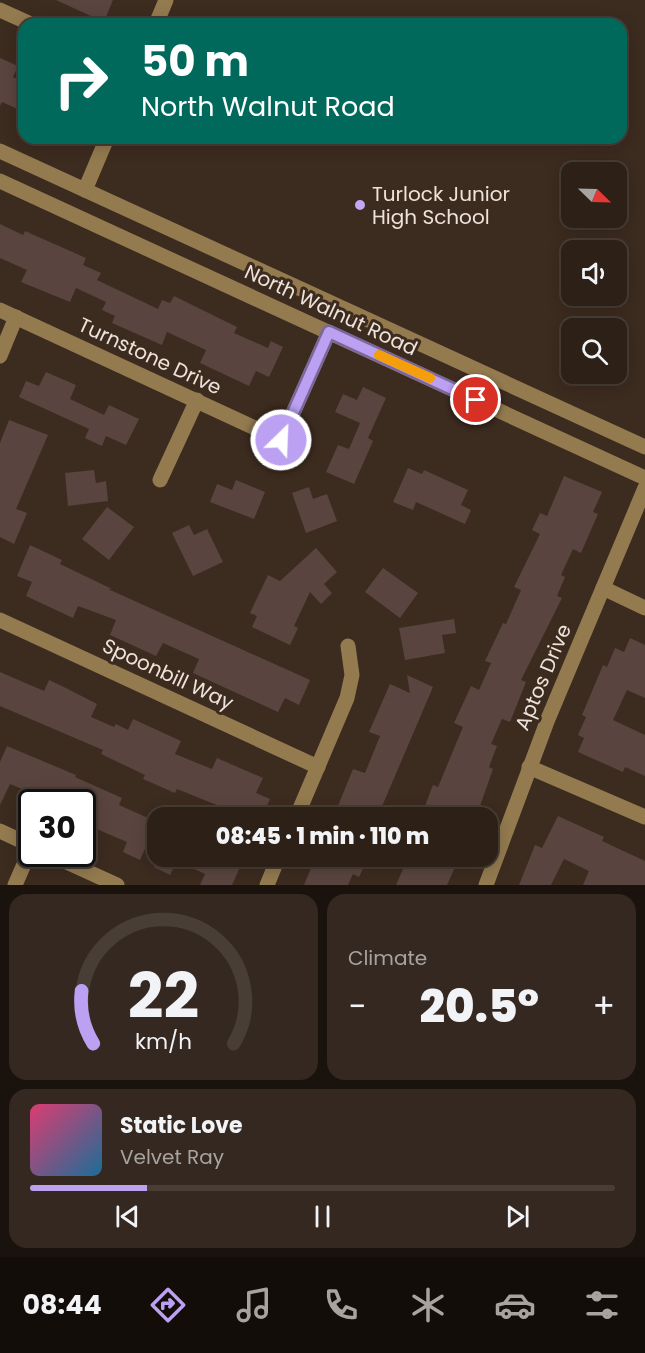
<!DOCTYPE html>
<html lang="en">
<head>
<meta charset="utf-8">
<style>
	:root { --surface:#2d2017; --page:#352820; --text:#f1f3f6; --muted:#a7a3a1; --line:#483e36; --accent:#bca0f2 }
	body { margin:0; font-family:Poppins,sans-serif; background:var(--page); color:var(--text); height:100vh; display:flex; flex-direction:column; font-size:22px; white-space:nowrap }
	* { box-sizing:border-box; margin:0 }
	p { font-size:20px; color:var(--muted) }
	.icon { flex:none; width:33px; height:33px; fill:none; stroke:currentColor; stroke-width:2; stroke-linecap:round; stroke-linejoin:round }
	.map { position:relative; height:885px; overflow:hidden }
	.panel { display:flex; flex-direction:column; gap:9px; padding:9px; background:#19120d; flex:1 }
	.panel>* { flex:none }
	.hud { position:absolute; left:18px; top:18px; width:609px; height:126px; border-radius:18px; box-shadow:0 3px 15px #0003,0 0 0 2px var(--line); background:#00695c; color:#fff; overflow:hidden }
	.needle { width:39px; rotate:113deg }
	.tools { position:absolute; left:561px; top:162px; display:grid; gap:12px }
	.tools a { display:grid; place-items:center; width:66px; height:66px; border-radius:12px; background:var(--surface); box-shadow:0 3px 15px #0003,0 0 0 2px var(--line); font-size:30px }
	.speed { position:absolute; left:18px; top:789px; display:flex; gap:12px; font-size:30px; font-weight:700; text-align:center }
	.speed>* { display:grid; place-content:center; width:78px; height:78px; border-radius:50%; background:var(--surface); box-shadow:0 3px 15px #0003,0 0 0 2px var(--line); line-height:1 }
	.speed .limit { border:3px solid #111; border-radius:9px; background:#fff; color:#111 }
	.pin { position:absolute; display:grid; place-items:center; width:51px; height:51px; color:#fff; margin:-26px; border:3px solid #fff; border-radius:50%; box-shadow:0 2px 6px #0007 }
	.me { position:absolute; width:66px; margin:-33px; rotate:24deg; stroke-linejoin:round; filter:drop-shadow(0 0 4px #0008) }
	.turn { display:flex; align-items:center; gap:21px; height:126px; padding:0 24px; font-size:27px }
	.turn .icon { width:78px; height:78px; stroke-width:2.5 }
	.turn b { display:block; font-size:42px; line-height:51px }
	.big { font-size:45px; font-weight:800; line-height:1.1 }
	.panel .tile { flex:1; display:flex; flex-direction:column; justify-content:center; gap:9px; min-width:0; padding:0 21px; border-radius:18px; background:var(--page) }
	.panel .dial { align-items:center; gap:0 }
	.dial svg { height:156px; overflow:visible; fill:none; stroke:var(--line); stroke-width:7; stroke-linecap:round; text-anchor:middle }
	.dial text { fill:var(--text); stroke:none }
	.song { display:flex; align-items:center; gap:18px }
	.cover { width:72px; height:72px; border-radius:9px; background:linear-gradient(135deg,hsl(340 70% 55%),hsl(200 70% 35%)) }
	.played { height:6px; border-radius:3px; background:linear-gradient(90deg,var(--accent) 20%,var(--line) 20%) }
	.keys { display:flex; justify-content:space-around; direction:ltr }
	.heat { display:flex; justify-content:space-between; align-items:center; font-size:33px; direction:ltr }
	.panel .tiles { flex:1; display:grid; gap:9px; grid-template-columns:1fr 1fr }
	.tile:last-child { grid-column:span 2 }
	.trip { position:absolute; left:147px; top:807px; width:351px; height:60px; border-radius:18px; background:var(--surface); box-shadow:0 3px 15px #0003,0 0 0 2px var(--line); font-weight:800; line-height:60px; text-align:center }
	.tabs { display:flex; height:96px; justify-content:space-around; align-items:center; background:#120d09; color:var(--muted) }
	.tabs .icon { width:42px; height:42px }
	.tabs .selected { color:var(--accent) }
	.tabs b { font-size:27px; color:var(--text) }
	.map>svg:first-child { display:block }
	.building { fill:#5a443f }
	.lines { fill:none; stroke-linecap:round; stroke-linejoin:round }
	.minor { stroke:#937a4f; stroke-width:15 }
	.route-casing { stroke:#7a689d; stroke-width:15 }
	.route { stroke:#bca0f2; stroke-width:10 }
	.slow { stroke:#f59e0b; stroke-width:10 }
	.poi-dot { fill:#c0a8f4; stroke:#3c2b1f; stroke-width:2 }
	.labels { text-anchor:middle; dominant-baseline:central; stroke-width:6; stroke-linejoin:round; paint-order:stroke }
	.poi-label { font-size:20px; fill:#eee3db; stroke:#3c2b1f; text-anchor:start }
	.street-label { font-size:20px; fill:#eee3db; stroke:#3c2b1f }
</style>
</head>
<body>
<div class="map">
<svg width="645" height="885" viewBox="0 0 645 885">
	<rect width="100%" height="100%" fill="#3c2b1f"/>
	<g class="building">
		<path d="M 56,0 L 113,0 L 104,22 Z"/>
		<path d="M 0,58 L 18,66 L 13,77 L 24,82 L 24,112 L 2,102 L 0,106 Z"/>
		<path d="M 0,224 L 23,235 L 25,231 L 86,258 L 83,265 L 101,273 L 97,280 L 158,309 L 162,300 L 170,303 L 174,296 L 237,327 L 234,333 L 268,348 L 271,341 L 283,347 L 269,377 L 256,371 L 249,386 L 200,363 L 206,350 L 167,332 L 162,345 L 112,323 L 115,316 L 102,310 L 106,302 L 76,288 L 70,302 L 21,282 L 27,270 L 0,258 Z"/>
		<path d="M 46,372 L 76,385 L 70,399 L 104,415 L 109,405 L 139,419 L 126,445 L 106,436 L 102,446 L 85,438 L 89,429 L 19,397 L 26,381 L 39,386 Z"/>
		<path d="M 363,387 L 386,398 L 368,438 L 373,441 L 354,484 L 326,472 L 338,445 L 349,449 L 360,423 L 335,412 L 343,394 L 357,400 Z"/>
		<path d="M 9,420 L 48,435 L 16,509 L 27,513 L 14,544 L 0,537 L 0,443 Z"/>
		<path d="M 408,468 L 422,474 L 424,470 L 468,490 L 461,505 L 471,510 L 465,524 L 416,502 L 413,510 L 393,502 Z"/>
		<path d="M 94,470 L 96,483 L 106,481 L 108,501 L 68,506 L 65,473 Z"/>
		<path d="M 564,476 L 602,492 L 593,512 L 598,514 L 581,553 L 573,549 L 561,575 L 565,577 L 557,596 L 562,598 L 521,680 L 526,682 L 510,722 L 502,719 L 491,744 L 497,746 L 489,767 L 493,769 L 479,809 L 471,805 L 466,818 L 427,818 L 429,813 L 423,811 L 433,785 L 438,787 L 463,727 L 454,723 L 471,686 L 479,690 L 491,663 L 485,661 L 503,623 L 506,624 L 521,590 L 514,587 L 540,534 L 532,530 L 540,513 L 547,516 Z"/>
		<path d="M 236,480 L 265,492 L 254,519 L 210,502 L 217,484 L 232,490 Z"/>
		<path d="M 309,487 L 313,499 L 327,494 L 337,521 L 306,533 L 292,493 Z"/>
		<path d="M 107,507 L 134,527 L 109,560 L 82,539 Z"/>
		<path d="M 189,525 L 194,535 L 207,529 L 223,562 L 193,576 L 172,533 Z"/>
		<path d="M 30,545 L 62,560 L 60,564 L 112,589 L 108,589 L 310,680 L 299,705 L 285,698 L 278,712 L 193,673 L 199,659 L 163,643 L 156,656 L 110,635 L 116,620 L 78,606 L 73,618 L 26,596 L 32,582 L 17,576 Z"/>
		<path d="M 316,548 L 337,572 L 324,584 L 332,593 L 321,604 L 310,592 L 294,626 L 298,628 L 290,645 L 252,627 L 257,616 L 250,613 L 268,575 L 280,581 Z"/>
		<path d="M 383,568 L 418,593 L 400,618 L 365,592 Z"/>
		<path d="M 454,619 L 456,633 L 442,635 L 445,653 L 405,660 L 399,628 Z"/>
		<path d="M 630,638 L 645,645 L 645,698 L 627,690 L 613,720 L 645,735 L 645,776 L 625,767 L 623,772 L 578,752 L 584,738 L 578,735 L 586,717 L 582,715 L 603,665 L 607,667 L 615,648 L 624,652 Z"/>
		<path d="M 0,672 L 44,691 L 49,680 L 66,688 L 97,704 L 91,717 L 114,727 L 116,724 L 128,730 L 133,719 L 181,741 L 175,754 L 212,769 L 217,758 L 263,778 L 256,793 L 270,799 L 262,818 L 249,818 L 177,789 L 175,793 L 143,779 L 145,775 L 101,754 L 103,750 L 0,706 Z"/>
		<path d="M 407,675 L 433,687 L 377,818 L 333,818 L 353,769 L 365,773 L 380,736 L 369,732 L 390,684 L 410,693 Z"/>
		<path d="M 7,746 L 76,775 L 75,777 L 122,798 L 119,805 L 157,822 L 140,860 L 123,852 L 127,842 L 92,827 L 82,848 L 82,802 L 43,802 L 32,798 L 34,794 L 10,784 L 0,805 L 0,762 Z"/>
		<path d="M 558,816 L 604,837 L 602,841 L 645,861 L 645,885 L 583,885 L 589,871 L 564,859 L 551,885 L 519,885 L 535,845 L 542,848 Z"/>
		<path d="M 158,856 L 245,856 L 232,885 L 200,885 L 205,874 L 177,861 L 170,875 L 154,867 Z"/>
		<path d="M 316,856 L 369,856 L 359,877 L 353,874 L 348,885 L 304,885 Z"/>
		<path d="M 417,856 L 460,856 L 447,885 L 396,885 L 407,860 L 414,863 Z"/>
	</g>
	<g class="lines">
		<g class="minor">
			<path d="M 0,10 L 31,24"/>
			<path d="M 156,24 L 166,0"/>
			<path d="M 0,151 L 645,447"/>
			<path d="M 0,181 L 645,478"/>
			<path d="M 85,190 L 107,138"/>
			<path d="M 0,310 L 281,440 L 329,332"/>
			<path d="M 0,356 L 16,317"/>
			<path d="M 160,480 L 197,400"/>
			<path d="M 603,588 L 645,608"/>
			<path d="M 0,620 L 318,767"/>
			<path d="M 529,767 L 645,817"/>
			<path d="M 296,818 L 347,698 L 352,675 L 348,646"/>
			<path d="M 0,831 L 32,846 L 15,885"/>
			<path d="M 49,854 L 117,885"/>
			<path d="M 267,885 L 279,856"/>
			<path d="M 486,885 L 548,719 L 645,488"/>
		</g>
	</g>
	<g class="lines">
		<g class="route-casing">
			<path id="route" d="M 281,440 L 329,332 L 476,400"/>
		</g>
		<use href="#route" class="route"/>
		<path class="slow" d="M 379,355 L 430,378"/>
	</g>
	<circle class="poi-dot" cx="360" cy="205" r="6"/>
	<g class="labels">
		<g class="poi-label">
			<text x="372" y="194">Turlock Junior<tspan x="372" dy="23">High School</tspan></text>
		</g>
		<g class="street-label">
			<text transform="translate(331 310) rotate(25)">North Walnut Road</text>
			<text transform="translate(150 356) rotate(25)">Turnstone Drive</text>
			<text transform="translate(168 674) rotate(25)">Spoonbill Way</text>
			<text transform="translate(543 677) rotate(-67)">Aptos Drive</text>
		</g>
	</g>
</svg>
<div class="tools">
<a><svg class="needle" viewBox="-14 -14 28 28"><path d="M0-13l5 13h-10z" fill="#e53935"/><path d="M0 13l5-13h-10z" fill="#a7a3a1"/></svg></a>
<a><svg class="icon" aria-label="sound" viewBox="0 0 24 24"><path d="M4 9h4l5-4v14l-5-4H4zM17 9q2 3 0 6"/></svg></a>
<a><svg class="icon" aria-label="search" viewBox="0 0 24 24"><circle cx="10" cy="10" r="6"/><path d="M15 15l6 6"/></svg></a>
</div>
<div class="speed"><div class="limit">30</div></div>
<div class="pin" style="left:476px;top:400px;background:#d93025"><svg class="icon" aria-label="arrive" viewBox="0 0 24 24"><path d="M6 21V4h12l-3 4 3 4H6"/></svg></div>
<svg class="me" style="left:281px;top:440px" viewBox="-20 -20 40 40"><circle r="17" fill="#bca0f2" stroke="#fff" stroke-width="3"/><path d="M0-11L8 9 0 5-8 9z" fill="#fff"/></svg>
<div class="trip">08:45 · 1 min · 110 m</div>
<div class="hud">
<div class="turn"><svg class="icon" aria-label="right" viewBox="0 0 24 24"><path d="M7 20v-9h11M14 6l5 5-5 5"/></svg><div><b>50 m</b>North Walnut Road</div></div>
</div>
</div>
<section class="panel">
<div class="tiles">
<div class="tile dial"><svg viewBox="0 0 100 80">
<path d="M14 69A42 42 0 1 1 86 69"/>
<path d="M14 69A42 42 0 0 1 8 42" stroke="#bca0f2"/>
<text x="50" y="56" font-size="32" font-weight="700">22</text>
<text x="50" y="72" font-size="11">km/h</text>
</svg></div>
<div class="tile"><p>Climate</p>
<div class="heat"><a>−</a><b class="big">20.5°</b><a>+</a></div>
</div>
<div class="tile">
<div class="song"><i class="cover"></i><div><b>Static Love</b><p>Velvet Ray</p></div></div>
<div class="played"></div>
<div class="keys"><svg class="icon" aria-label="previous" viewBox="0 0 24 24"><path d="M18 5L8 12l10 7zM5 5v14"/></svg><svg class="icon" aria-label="pause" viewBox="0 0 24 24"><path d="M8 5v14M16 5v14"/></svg><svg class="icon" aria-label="next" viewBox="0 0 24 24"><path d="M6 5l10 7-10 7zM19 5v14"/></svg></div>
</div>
</div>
</section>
<nav class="tabs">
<b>08:44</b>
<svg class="icon selected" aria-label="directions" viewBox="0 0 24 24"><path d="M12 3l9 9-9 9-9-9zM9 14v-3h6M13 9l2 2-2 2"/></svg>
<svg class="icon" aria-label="music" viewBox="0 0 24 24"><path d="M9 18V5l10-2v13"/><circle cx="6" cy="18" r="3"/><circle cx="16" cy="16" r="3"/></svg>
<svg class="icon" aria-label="phone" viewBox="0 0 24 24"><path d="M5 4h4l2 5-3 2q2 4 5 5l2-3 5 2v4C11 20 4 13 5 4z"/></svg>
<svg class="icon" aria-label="climate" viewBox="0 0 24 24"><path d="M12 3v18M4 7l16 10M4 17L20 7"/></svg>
<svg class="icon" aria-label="car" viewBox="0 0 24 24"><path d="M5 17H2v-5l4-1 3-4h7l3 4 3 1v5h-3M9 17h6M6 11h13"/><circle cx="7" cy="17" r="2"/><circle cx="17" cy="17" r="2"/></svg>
<svg class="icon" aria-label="filters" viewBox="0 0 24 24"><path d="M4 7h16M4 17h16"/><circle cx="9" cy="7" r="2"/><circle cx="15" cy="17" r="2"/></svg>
</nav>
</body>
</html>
